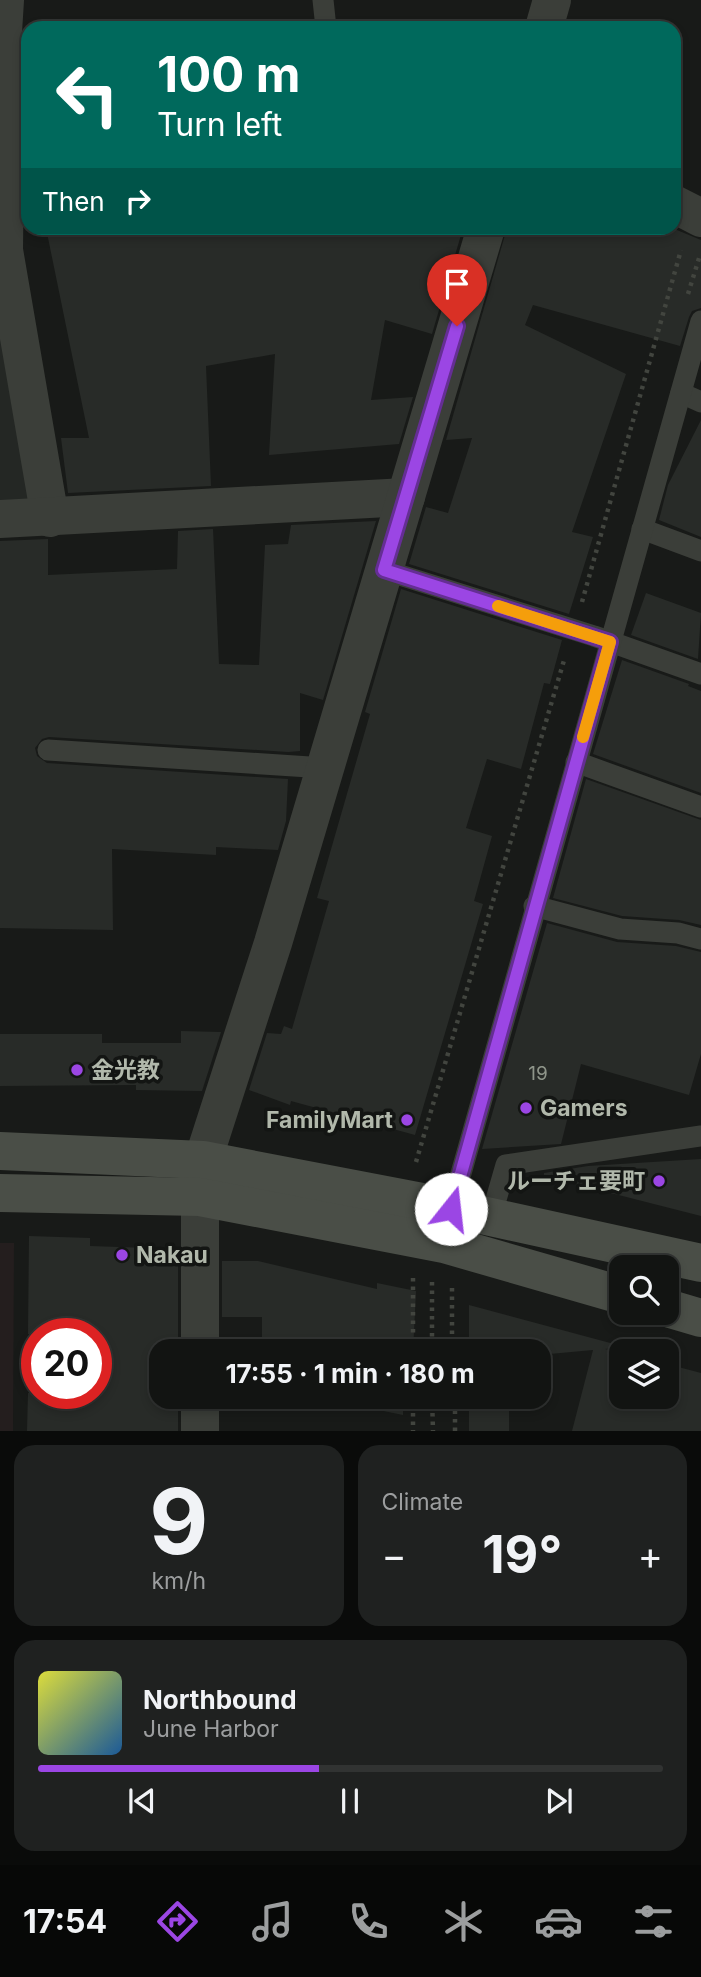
<!DOCTYPE html>
<html lang="en">
<head>
<meta charset="utf-8">
<style>
	:root { --surface:#121412; --page:#1f2120; --text:#f1f3f6; --muted:#9c9e9f; --line:#313332; --accent:#9b46e4 }
	body { margin:0; font-family:Inter,"Noto Sans JP",sans-serif; background:var(--page); color:var(--text); height:100vh; display:flex; flex-direction:column; font-size:26px; white-space:nowrap }
	* { box-sizing:border-box; margin:0 }
	p { font-size:23px; color:var(--muted) }
	.icon { flex:none; width:38px; height:38px; fill:none; stroke:currentColor; stroke-width:2; stroke-linecap:round; stroke-linejoin:round }
	.map { position:relative; height:1431px; overflow:hidden }
	.side { display:flex; flex-direction:column; gap:14px; padding:14px; background:#0a0b0a; flex:1 }
	.side>* { flex:none }
	.top-card { position:absolute; left:21px; top:21px; width:660px; height:214px; border-radius:21px; box-shadow:0 4px 10px #0003,0 0 0 2px var(--line); background:#00695c; color:#fff; overflow:hidden }
	.tools { position:absolute; left:609px; top:1255px; display:grid; gap:14px }
	.tools a { display:grid; place-items:center; width:70px; height:70px; border-radius:14px; background:var(--surface); box-shadow:0 4px 10px #0003,0 0 0 2px var(--line); font-size:35px }
	.speed { position:absolute; left:21px; top:1318px; display:flex; gap:14px; font-size:35px; font-weight:700; text-align:center }
	.speed>* { display:grid; place-content:center; width:91px; height:91px; border-radius:50%; background:var(--surface); box-shadow:0 4px 10px #0003,0 0 0 2px var(--line); line-height:1 }
	.speed .limit { border:10px solid #d22; background:#fff; color:#111 }
	.pin { position:absolute; display:grid; place-items:center; width:60px; height:60px; color:#fff; margin:-72px -30px; border-radius:50% 50% 50% 0; rotate:-45deg; box-shadow:0 0 7px #0007 }
	.pin .icon { rotate:45deg }
	.me { position:absolute; width:77px; margin:-38px; rotate:16deg; stroke-linejoin:round; filter:drop-shadow(0 0 5px #0008) }
	.turn { display:flex; align-items:center; gap:24px; height:147px; padding:0 21px; font-size:32px }
	.turn .icon { width:91px; height:91px; stroke-width:2.5 }
	.turn b { display:block; font-size:49px; line-height:60px }
	.then { display:flex; align-items:center; height:66px; padding:0 21px; background:#0003; gap:14px; font-size:26px }
	.big { font-size:52px; font-weight:700; line-height:1.1 }
	.side .widget { flex:1; display:flex; flex-direction:column; justify-content:center; gap:10px; min-width:0; padding:0 24px; border-radius:21px; background:var(--page) }
	.side .dial { align-items:center; gap:0 }
	.dial b { font-size:91px; line-height:1 }
	.song { display:flex; align-items:center; gap:21px }
	.cover { width:84px; height:84px; border-radius:10px; background:linear-gradient(135deg,hsl(60 70% 55%),hsl(210 70% 35%)) }
	.played { height:7px; border-radius:4px; background:linear-gradient(90deg,var(--accent) 45%,var(--line) 45%) }
	.keys { display:flex; justify-content:space-around; direction:ltr }
	.heat { display:flex; justify-content:space-between; align-items:center; font-size:38px; direction:ltr }
	.side .tiles { flex:1; display:grid; gap:14px; grid-template-columns:1fr 1fr }
	.widget:last-child { grid-column:span 2 }
	.trip { position:absolute; left:149px; top:1339px; width:402px; height:70px; border-radius:21px; background:var(--surface); box-shadow:0 4px 10px #0003,0 0 0 2px var(--line); font-weight:700; line-height:70px; text-align:center }
	.tab-bar { display:flex; height:112px; justify-content:space-around; align-items:center; background:#070807; color:var(--muted) }
	.tab-bar .icon { width:49px; height:49px }
	.tab-bar .selected { color:var(--accent) }
	.tab-bar b { font-size:32px; color:var(--text) }
	.map>svg:first-child { display:block }
	.built { fill:#242724 }
	.green { fill:#241e1e }
	.building { fill:#282b28 }
	.lines { fill:none; stroke-linecap:round; stroke-linejoin:round }
	.path { stroke:#42453f; stroke-width:4.5; stroke-dasharray:3.5 5; stroke-linecap:butt }
	.lane { stroke:#3b3e39; stroke-width:21 }
	.street { stroke:#3b3e39; stroke-width:38 }
	.secondary { stroke:#4a4e47; stroke-width:38 }
	.route-casing { stroke:#652e94; stroke-width:18 }
	.route { stroke:#9b46e4; stroke-width:12 }
	.slow { stroke:#f59e0b; stroke-width:12 }
	.poi-dot { fill:#9b46e4; stroke:#131513; stroke-width:2.5 }
	.labels { text-anchor:middle; dominant-baseline:central; stroke-width:7; stroke-linejoin:round; paint-order:stroke }
	.number-label { font-size:19px; fill:#8f958a }
	.poi-label { font-size:23px; font-weight:bold; fill:#b1b8ab; stroke:#131513; text-anchor:start }
</style>
</head>
<body>
<div class="map">
<svg width="701" height="1431" viewBox="0 0 701 1431">
	<rect width="100%" height="100%" fill="#181a18"/>
	<path class="built" d="M 0,292 L 37,499 L 0,505 Z"/>
	<path class="green" d="M 0,1243 L 14,1243 L 13,1431 L 0,1431 Z"/>
	<g class="building">
		<path d="M 46,228 L 265,228 L 265,231 L 463,228 L 432,334 L 385,320 L 371,400 L 413,397 L 399,444 L 269,455 L 275,354 L 206,366 L 211,486 L 68,493 L 61,438 L 89,438 Z"/>
		<path d="M 507,228 L 672,228 L 701,240 L 701,308 L 692,311 L 689,317 L 680,346 L 533,305 L 525,325 L 626,374 L 572,532 L 593,537 L 569,614 L 409,564 L 426,507 L 448,513 L 472,438 L 446,440 Z"/>
		<path d="M 701,420 L 701,537 L 659,520 L 668,485 Z"/>
		<path d="M 376,521 L 323,700 L 300,693 L 300,751 L 288,752 L 49,737 L 42,739 L 35,748 L 37,756 L 47,763 L 288,779 L 286,821 L 278,850 L 216,847 L 216,855 L 112,849 L 113,930 L 0,928 L 0,541 L 48,539 L 48,575 L 177,569 L 178,531 L 213,529 L 219,664 L 259,665 L 265,545 L 288,544 L 291,525 Z"/>
		<path d="M 401,589 L 562,640 L 550,684 L 544,683 L 521,769 L 487,759 L 466,828 L 492,836 L 474,901 L 483,904 L 415,1135 L 291,1101 L 290,1105 L 249,1090 L 267,1033 L 281,1034 L 284,1026 L 292,1029 L 329,901 L 317,898 L 370,714 L 365,712 Z"/>
		<path d="M 646,593 L 701,613 L 698,659 L 631,635 Z"/>
		<path d="M 622,660 L 689,684 L 688,686 L 701,691 L 701,793 L 593,754 Z"/>
		<path d="M 586,779 L 701,820 L 701,925 L 679,920 L 622,916 L 553,898 Z"/>
		<path d="M 547,923 L 617,942 L 676,946 L 701,952 L 701,1054 L 689,1095 L 581,1064 L 561,1144 L 482,1149 Z"/>
		<path d="M 181,1031 L 221,1032 L 202,1091 L 136,1090 L 136,1085 L 0,1086 L 0,1034 L 102,1034 L 102,1043 L 181,1043 Z"/>
		<path d="M 701,1159 L 701,1216 L 544,1176 L 544,1173 L 588,1166 Z"/>
		<path d="M 29,1236 L 90,1238 L 90,1246 L 178,1249 L 178,1351 L 161,1351 L 161,1396 L 178,1396 L 178,1431 L 27,1431 L 28,1393 L 96,1393 L 96,1334 L 28,1334 Z"/>
		<path d="M 222,1261 L 258,1261 L 377,1289 L 377,1283 L 416,1291 L 413,1351 L 262,1351 L 262,1317 L 222,1317 Z"/>
		<path d="M 469,1305 L 614,1344 L 614,1348 L 605,1349 L 621,1353 L 621,1396 L 667,1396 L 667,1364 L 701,1373 L 701,1431 L 572,1431 L 593,1350 L 539,1355 L 539,1351 L 469,1351 Z"/>
		<path d="M 263,1396 L 403,1396 L 403,1415 L 359,1406 L 359,1398 L 263,1401 Z"/>
		<rect x="469" y="1396" width="40" height="35"/>
	</g>
	<g class="lines">
		<g class="path">
			<path d="M 688,294 L 700,255"/>
			<path d="M 582,602 L 681,250"/>
			<path d="M 416,1162 L 565,657"/>
			<path d="M 413,1278 L 413,1351"/>
			<path d="M 432,1282 L 432,1351"/>
			<path d="M 452,1351 L 452,1285"/>
			<path d="M 413,1396 L 413,1431"/>
			<path d="M 432,1396 L 433,1431"/>
			<path d="M 455,1431 L 455,1396"/>
		</g>
		<g class="lane">
			<path d="M 323,0 L 326,28"/>
			<path d="M 681,393 L 701,402"/>
			<path d="M 642,529 L 701,551"/>
			<path d="M 384,570 L 594,636 L 701,674"/>
			<path d="M 48,750 L 325,768"/>
			<path d="M 576,762 L 701,807"/>
			<path d="M 534,906 L 620,929 L 678,933 L 701,939"/>
			<path d="M 451,1209 L 701,321"/>
			<path d="M 491,1217 L 506,1165 L 701,1136"/>
		</g>
		<g class="street">
			<path d="M 5,0 L 1,64 L 5,152 L 4,250 L 50,518"/>
			<path d="M 544,28 L 552,0"/>
			<path d="M 674,204 L 701,218"/>
			<path d="M 0,519 L 406,497"/>
			<path d="M 200,1351 L 200,1197 L 203,1160 L 273,943 L 486,228"/>
			<path d="M 200,1396 L 200,1431"/>
		</g>
		<g class="secondary">
			<path d="M 0,1151 L 203,1160 L 427,1203 L 701,1263"/>
			<path d="M 0,1193 L 200,1197 L 444,1244 L 621,1295"/>
			<path d="M 667,1308 L 701,1318"/>
		</g>
	</g>
	<g class="lines">
		<g class="route-casing">
			<path id="route" d="M 451,1209 L 610,642 L 384,570 L 457,326"/>
		</g>
		<use href="#route" class="route"/>
		<path class="slow" d="M 498,606 L 610,642 L 583,737"/>
	</g>
	<g class="poi-dot">
		<circle cx="77" cy="1070" r="7"/>
		<circle cx="526" cy="1108" r="7"/>
		<circle cx="407" cy="1120" r="7"/>
		<circle cx="659" cy="1181" r="7"/>
		<circle cx="122" cy="1255" r="7"/>
	</g>
	<g class="labels">
		<g class="number-label">
			<text x="538" y="1073">19</text>
		</g>
		<g class="poi-label">
			<text x="91" y="1070">金光教</text>
			<text x="540" y="1108">Gamers</text>
			<text x="393" y="1120" text-anchor="end">FamilyMart</text>
			<text x="645" y="1181" text-anchor="end">ルーチェ要町</text>
			<text x="136" y="1255">Nakau</text>
		</g>
	</g>
</svg>
<div class="tools">
<a><svg class="icon" aria-label="search" viewBox="0 0 24 24"><circle cx="10" cy="10" r="6"/><path d="M15 15l6 6"/></svg></a>
<a><svg class="icon" aria-label="layers" viewBox="0 0 24 24"><path d="M12 4l9 5-9 5-9-5zM3 14l9 5 9-5"/></svg></a>
</div>
<div class="speed"><div class="limit">20</div></div>
<div class="pin" style="left:457px;top:326px;background:#d93025"><svg class="icon" aria-label="arrive" viewBox="0 0 24 24"><path d="M6 21V4h12l-3 4 3 4H6"/></svg></div>
<svg class="me" style="left:451px;top:1209px" viewBox="-20 -20 40 40"><circle r="19" fill="#fff"/><path d="M0-13L10 11 0 6-10 11z" fill="#9b46e4"/></svg>
<div class="trip">17:55 · 1 min · 180 m</div>
<div class="top-card">
<div class="turn"><svg class="icon" aria-label="left" viewBox="0 0 24 24"><path d="M17 20v-9H6M10 6l-5 5 5 5"/></svg><div><b>100 m</b>Turn left</div></div>
<div class="then">Then<svg class="icon" aria-label="right" viewBox="0 0 24 24"><path d="M7 20v-9h11M14 6l5 5-5 5"/></svg></div>
</div>
</div>
<section class="side">
<div class="tiles">
<div class="widget dial"><b>9</b><p>km/h</p></div>
<div class="widget"><p>Climate</p>
<div class="heat"><a>−</a><b class="big">19°</b><a>+</a></div>
</div>
<div class="widget">
<div class="song"><i class="cover"></i><div><b>Northbound</b><p>June Harbor</p></div></div>
<div class="played"></div>
<div class="keys"><svg class="icon" aria-label="previous" viewBox="0 0 24 24"><path d="M18 5L8 12l10 7zM5 5v14"/></svg><svg class="icon" aria-label="pause" viewBox="0 0 24 24"><path d="M8 5v14M16 5v14"/></svg><svg class="icon" aria-label="next" viewBox="0 0 24 24"><path d="M6 5l10 7-10 7zM19 5v14"/></svg></div>
</div>
</div>
</section>
<nav class="tab-bar">
<b>17:54</b>
<svg class="icon selected" aria-label="directions" viewBox="0 0 24 24"><path d="M12 3l9 9-9 9-9-9zM9 14v-3h6M13 9l2 2-2 2"/></svg>
<svg class="icon" aria-label="music" viewBox="0 0 24 24"><path d="M9 18V5l10-2v13"/><circle cx="6" cy="18" r="3"/><circle cx="16" cy="16" r="3"/></svg>
<svg class="icon" aria-label="phone" viewBox="0 0 24 24"><path d="M5 4h4l2 5-3 2q2 4 5 5l2-3 5 2v4C11 20 4 13 5 4z"/></svg>
<svg class="icon" aria-label="climate" viewBox="0 0 24 24"><path d="M12 3v18M4 7l16 10M4 17L20 7"/></svg>
<svg class="icon" aria-label="car" viewBox="0 0 24 24"><path d="M5 17H2v-5l4-1 3-4h7l3 4 3 1v5h-3M9 17h6M6 11h13"/><circle cx="7" cy="17" r="2"/><circle cx="17" cy="17" r="2"/></svg>
<svg class="icon" aria-label="filters" viewBox="0 0 24 24"><path d="M4 7h16M4 17h16"/><circle cx="9" cy="7" r="2"/><circle cx="15" cy="17" r="2"/></svg>
</nav>
</body>
</html>
